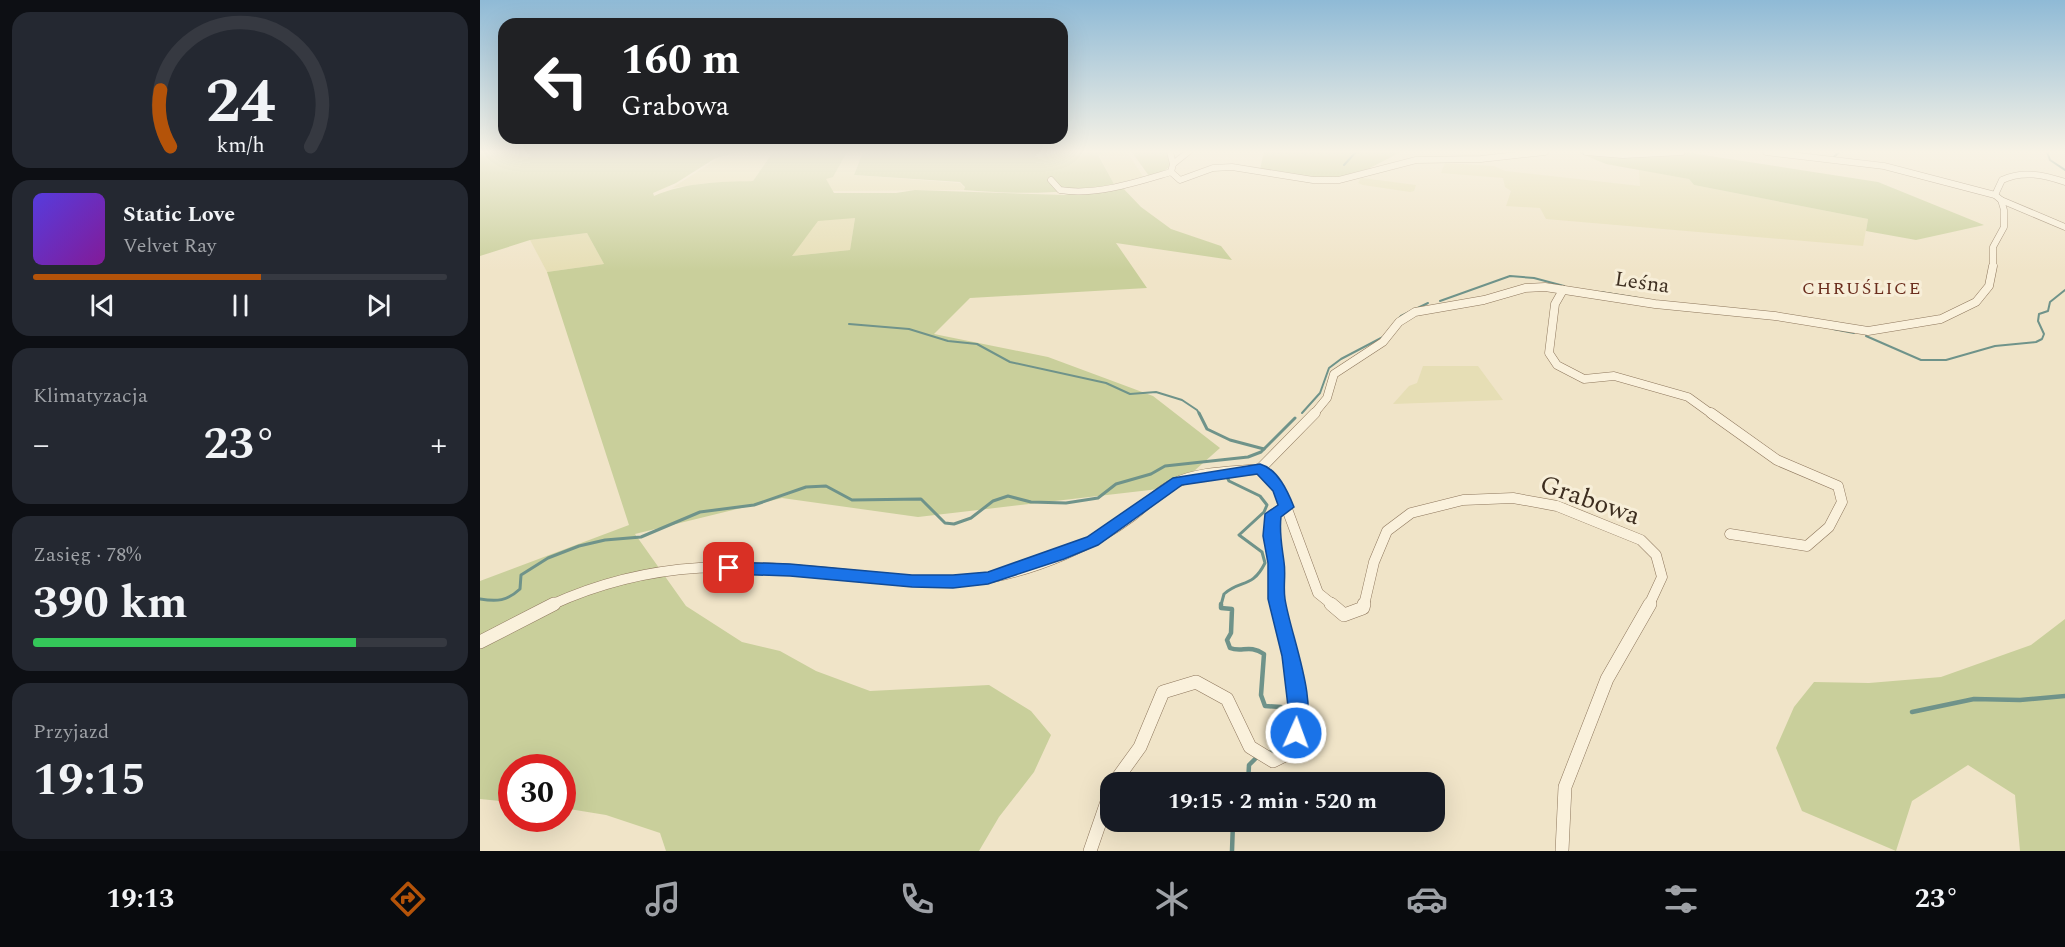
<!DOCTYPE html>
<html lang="pl">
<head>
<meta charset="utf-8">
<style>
	:root { --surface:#171b24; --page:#242831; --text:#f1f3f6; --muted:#9ea1a6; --line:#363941; --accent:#b45309 }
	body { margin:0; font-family:Spectral,serif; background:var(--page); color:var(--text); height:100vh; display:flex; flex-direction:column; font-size:22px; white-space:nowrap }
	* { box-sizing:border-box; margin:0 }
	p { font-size:20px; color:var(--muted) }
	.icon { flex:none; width:33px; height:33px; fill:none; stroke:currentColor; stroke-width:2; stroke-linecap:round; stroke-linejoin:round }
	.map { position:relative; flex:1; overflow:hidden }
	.drawer { display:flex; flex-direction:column; gap:12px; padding:12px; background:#0d0f14; width:480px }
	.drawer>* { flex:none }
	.hud { position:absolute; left:18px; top:18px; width:570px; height:126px; border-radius:18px; box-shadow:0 6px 24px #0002; background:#202124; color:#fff; overflow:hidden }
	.speed { position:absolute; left:18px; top:754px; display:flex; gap:12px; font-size:30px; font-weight:700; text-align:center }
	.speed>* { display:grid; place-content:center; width:78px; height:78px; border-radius:50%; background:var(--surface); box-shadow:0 6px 24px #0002; line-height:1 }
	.speed .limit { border:9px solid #d22; background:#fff; color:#111 }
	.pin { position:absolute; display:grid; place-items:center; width:51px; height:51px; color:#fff; margin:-26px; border-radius:12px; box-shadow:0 3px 9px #0006 }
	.me { position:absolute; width:66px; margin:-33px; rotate:2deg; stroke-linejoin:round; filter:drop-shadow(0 0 4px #0008) }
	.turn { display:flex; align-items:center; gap:21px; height:126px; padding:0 24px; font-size:27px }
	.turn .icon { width:78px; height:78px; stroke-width:2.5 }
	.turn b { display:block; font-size:42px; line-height:51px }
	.big { font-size:45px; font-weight:700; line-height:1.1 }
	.drawer .tile { flex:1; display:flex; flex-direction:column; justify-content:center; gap:9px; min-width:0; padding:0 21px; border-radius:18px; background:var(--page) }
	.drawer .dial { align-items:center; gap:0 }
	.dial svg { height:156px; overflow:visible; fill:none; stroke:var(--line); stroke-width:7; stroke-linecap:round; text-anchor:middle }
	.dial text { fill:var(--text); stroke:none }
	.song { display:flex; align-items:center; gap:18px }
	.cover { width:72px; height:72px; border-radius:9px; background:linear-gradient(135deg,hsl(250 70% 55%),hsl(290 70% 35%)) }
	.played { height:6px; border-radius:3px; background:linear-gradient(90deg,var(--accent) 55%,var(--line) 55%) }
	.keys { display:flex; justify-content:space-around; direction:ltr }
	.heat { display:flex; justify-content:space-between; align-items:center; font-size:33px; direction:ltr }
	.charge { height:9px; border-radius:4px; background:linear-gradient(90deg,#34c759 78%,var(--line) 0) }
	.trip { position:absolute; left:620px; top:772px; width:345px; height:60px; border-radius:18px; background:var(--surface); box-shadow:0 6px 24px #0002; font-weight:700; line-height:60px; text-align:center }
	.tabs { display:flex; height:96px; justify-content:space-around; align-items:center; background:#090b0e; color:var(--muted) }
	.tabs .icon { width:42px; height:42px }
	.tabs .current { color:var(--accent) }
	.tabs b { font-size:27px; color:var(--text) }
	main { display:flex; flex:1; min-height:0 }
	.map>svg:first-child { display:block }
	.farmland { fill:#e6deb5 }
	.green { fill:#c9cf9b; fill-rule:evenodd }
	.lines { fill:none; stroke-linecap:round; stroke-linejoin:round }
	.stream-far2 { stroke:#6f938a; stroke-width:2 }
	.stream-far1 { stroke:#6f938a; stroke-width:3 }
	.stream { stroke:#6f938a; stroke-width:4.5 }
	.minor-far3-casing { stroke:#8d765c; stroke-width:7 }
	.minor-far2-casing { stroke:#8d765c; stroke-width:9 }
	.minor-far1-casing { stroke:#8d765c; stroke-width:11 }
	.minor-casing { stroke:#8d765c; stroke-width:14 }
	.minor-far3 { stroke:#faf1dc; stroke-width:6 }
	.minor-far2 { stroke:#faf1dc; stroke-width:8 }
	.minor-far1 { stroke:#faf1dc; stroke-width:10 }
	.minor { stroke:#faf1dc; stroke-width:13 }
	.route { fill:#1a73e8; stroke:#114b97; stroke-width:1.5 }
	.labels { text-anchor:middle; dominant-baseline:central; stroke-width:6; stroke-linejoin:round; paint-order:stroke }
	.far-neighbourhood-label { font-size:18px; letter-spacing:1.5px; fill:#6b2e1e; stroke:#f7eed8 }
	.street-label { font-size:21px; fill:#3d2e20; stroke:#f7eed8 }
	.near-street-label { font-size:26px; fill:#3d2e20; stroke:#f7eed8 }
</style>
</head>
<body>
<main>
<section class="drawer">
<div class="tile dial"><svg viewBox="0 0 100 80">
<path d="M14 69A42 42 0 1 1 86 69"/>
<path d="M14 69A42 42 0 0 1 9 40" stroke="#b45309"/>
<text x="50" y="56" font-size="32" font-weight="700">24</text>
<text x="50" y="72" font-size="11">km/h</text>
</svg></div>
<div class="tile">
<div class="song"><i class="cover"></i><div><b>Static Love</b><p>Velvet Ray</p></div></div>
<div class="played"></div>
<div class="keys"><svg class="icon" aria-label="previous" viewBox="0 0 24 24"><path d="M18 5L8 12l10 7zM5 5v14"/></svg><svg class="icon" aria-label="pause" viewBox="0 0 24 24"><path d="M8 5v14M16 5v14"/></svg><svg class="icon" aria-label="next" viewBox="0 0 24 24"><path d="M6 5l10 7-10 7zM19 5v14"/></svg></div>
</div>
<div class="tile"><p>Klimatyzacja</p>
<div class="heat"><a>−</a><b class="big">23°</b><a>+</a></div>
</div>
<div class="tile"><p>Zasięg · 78%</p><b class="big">390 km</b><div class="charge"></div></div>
<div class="tile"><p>Przyjazd</p><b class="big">19:15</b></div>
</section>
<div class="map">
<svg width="1585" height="851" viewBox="0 0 1585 851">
	<rect width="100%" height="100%" fill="#f0e4c8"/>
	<g class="farmland">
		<path d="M 258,152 L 293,152 L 273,181 L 227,183 L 192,188 L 237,159 Z"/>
		<path d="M 367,152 L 383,152 L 374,175 L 480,183 L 485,188 L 484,190 L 352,191 L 345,178 L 353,176 Z"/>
		<path d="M 629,152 L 647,152 L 664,178 L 634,184 L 618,154 Z"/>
		<path d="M 965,163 L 1014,166 L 1025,171 L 1160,186 L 1159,170 L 1173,171 L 1209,179 L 1214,185 L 1388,219 L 1383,246 L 1066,219 L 1060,208 L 1026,206 L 1031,191 L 1025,187 L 1023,178 L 961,173 Z"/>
		<path d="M 881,178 L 882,178 L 936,185 L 934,191 L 930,192 L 883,185 L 878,183 Z"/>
		<path d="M 375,217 L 370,250 L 311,256 L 338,220 Z"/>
		<path d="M 107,233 L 124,264 L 67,272 L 50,240 Z"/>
		<path d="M 943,366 L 998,366 L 1023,400 L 913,404 L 929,386 L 937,383 Z"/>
	</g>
	<g class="green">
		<path d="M 0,152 L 258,152 L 234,159 L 196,183 L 173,193 L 174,196 C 206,182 239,182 273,181 L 293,152 L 367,152 L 353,177 L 346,179 L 354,193 L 416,193 L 435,190 L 584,195 L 640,185 L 661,207 L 691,229 L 741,246 L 752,260 L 636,243 L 667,288 L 490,298 L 454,334 L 568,357 L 673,396 L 740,448 L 696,487 L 438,517 L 302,498 L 155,534 L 206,606 L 262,642 L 300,651 L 336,671 L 390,691 L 509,685 L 551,711 L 571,735 L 554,772 L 519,817 L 499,851 L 186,851 L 180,833 L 126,815 L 83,808 L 82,768 L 32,768 L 31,802 L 0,799 L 0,581 L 149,525 L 67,272 L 124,264 L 107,233 L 50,240 L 0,256 ZM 375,218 L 370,250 L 312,256 L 338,221 Z"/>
		<path d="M 383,152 L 629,152 L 618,155 L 634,184 C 585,195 535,194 484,190 L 485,187 L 480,182 L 374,175 Z"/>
		<path d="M 652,152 L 688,152 L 690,158 L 689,167 L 683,172 L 669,176 Z"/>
		<path d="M 784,152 L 921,152 L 880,173 L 858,178 L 843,180 L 780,169 Z"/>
		<path d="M 1097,152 L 1204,152 L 1398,182 L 1504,225 L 1436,240 L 1386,231 L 1388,219 L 1214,185 L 1209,179 L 1126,164 Z"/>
		<path d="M 1585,619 L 1585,851 L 1540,851 L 1535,795 L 1488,765 L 1432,801 L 1416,851 L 1322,811 L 1296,748 L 1314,707 L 1334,682 L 1389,683 L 1461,677 L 1551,645 Z"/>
	</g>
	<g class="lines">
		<g class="stream-far2">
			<path d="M 1567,152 L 1570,160 L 1585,170"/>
			<path d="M 1354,157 L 1359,152"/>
			<path d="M 864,165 L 876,152"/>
			<path d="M 1120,292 L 1158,298"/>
			<path d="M 960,301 L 1030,276 L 1054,278 L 1084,286"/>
			<path d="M 369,324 L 429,329 L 468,341 L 497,344 L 530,362 L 626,383 L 650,394 L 676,392 L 702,400 L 717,410 L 720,415"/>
			<path d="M 1353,329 L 1374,333"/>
			<path d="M 909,330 L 921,316 L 948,303"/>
			<path d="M 1386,336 L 1441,360 L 1466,360 L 1515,346 L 1556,342 L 1562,339 L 1564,334 L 1558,321 L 1559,314 L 1568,311 L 1570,302 L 1585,290"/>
			<path d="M 822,413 L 840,393 L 849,368 L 861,359 L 903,337"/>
		</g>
		<g class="stream-far1">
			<path d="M 719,413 L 727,429 L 750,440 L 784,449"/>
			<path d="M 0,599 C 17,602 27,601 40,589 L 41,575 L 68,558 L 99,546 L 125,540 L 161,537 L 220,512 L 274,505 L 326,487 L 346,486 L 372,500 L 441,499 L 465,523 L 474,524 L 491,518 L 513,501 L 528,496 L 551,502 L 586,503 L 618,498 L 636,484 L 671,474 L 685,466 L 768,457 L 781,452 L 815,418"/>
			<path d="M 741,605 L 744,594 C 761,579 772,589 785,563 L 782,552 L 759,535 L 784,512 L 787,505 L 780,496 L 749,481 L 747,477"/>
		</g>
		<g class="stream">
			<path d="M 741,604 L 741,608 L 752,609 L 751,633 L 747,640 L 750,648 C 762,653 769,644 784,654 L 781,695 L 785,706 L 801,707 C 812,722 809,735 801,750 L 789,753"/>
			<path d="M 1432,712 L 1494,699 L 1540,700 L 1585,696"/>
			<path d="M 768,783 L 769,765 L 776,758"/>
			<path d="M 752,851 L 753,822"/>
		</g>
		<g class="minor-far3-casing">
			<g id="minor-far3">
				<path d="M 690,152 L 693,164 L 691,172 L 700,180 L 733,168 L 752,167 L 833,180 L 859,180 L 936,160 L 1001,159 L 1065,152"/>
				<path d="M 1106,152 L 1143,155 L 1202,152"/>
				<path d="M 1286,152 L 1404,166 L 1515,195 L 1522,180 C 1543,170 1564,175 1585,182"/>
				<path d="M 693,164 L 708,152"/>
				<path d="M 571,180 L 580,190 C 616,196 657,182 691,172"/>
				<path d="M 1521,200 L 1585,227"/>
				<path d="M 1513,267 L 1513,247 L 1524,227 L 1524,210 L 1521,200 L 1515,195"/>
			</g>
		</g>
		<g class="minor-far2-casing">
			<g id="minor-far2">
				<path d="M 1083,290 L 1075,304 L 1069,353 L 1077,365 L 1104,379 L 1134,376 L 1208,397 L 1233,415"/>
				<path d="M 833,415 L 847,398 L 854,374 L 903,342 L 919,322 L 935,312 L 1004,300 L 1045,288 L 1065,287 L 1175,304 L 1295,316 L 1388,331 L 1461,319 L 1496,302 L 1509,286 L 1513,266"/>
			</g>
		</g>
		<g class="minor-far1-casing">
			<g id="minor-far1">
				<path d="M 835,413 L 780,469 L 800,490 L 838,593 L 853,605"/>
				<path d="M 1231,413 L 1297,460 L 1358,486 L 1362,502 L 1349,527 L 1327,546 L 1250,534"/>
				<path d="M 71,605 C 176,557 261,564 372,575 C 417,579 463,586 508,578 C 557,569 612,546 652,516 C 667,505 679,490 695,483 C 720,471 753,472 780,469"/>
				<path d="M 798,605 L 796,563 L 791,536 L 793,514 L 806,507"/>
				<path d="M 884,605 L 894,562 L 907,531 L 931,513 L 983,500 L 1033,498 L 1077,506 L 1161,540 L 1176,555 L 1182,577 L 1169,605"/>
			</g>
		</g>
		<g class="minor-casing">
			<g id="minor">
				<path d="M 851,604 L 864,615 L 883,608 L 884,604"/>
				<path d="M 0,642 L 74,604"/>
				<path d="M 634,783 L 660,747 L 683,692 L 716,682 L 747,699 L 770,747 L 793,761 L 813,751 L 818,715 L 811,656 L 797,604"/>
				<path d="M 610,851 L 630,793"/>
				<path d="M 1082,851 L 1085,787 L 1127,679 L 1170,604"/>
			</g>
		</g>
		<use href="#minor-far3" class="minor-far3"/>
		<use href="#minor-far2" class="minor-far2"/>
		<use href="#minor-far1" class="minor-far1"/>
		<use href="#minor" class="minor"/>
	</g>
	<linearGradient id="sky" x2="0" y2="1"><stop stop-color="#8fbad6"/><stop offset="0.56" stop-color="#f8f3e6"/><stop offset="1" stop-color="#f8f3e6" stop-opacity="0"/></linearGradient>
	<rect width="1585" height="271" fill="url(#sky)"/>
	<path class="route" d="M 780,464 C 798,469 808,492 814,507 L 801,517 C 799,533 802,546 804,562 C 806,574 803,587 805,599 C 811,637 840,703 823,739 L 816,742 L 809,739 L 806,733 L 809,715 L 802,656 L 788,599 L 788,563 L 783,536 L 785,514 L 798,505 L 793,491 L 777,474 L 702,485 L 618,545 L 584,559 L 508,584 L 473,588 L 432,587 L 310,576 L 249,574 L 243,572 L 240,568 L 243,563 L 249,562 L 310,564 L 432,575 L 473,575 L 508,572 L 607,537 L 693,478 Z"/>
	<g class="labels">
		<g class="far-neighbourhood-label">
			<text x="1382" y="288">CHRUŚLICE</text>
		</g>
		<g class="street-label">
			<text transform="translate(1162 283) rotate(8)">Leśna</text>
		</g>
		<g class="near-street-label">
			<text transform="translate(1110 500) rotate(19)">Grabowa</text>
		</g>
	</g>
</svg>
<div class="speed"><div class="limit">30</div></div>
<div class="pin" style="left:249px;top:568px;background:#d93025"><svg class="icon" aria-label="arrive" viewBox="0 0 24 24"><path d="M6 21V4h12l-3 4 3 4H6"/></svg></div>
<svg class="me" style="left:816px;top:733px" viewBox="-20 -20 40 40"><circle r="17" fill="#1a73e8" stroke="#fff" stroke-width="3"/><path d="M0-11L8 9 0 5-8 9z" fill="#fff"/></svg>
<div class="trip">19:15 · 2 min · 520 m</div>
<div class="hud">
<div class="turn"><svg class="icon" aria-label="left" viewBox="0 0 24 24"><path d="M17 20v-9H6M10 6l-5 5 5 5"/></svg><div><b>160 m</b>Grabowa</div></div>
</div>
</div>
</main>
<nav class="tabs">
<b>19:13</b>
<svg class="icon current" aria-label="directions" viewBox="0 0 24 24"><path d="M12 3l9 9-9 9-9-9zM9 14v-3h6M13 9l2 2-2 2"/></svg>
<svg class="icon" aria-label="music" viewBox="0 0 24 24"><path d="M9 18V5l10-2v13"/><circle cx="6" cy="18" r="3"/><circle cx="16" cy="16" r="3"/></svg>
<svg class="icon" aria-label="phone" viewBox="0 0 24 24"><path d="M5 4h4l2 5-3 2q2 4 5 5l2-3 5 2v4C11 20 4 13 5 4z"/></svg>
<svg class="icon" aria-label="climate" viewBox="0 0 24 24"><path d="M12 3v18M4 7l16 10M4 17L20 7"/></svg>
<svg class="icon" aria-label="car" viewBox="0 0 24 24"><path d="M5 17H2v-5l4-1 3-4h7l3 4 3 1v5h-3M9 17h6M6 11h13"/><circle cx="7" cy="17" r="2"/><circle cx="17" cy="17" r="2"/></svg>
<svg class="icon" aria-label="filters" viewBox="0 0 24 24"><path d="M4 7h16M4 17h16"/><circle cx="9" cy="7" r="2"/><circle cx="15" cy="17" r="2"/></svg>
<b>23°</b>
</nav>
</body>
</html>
